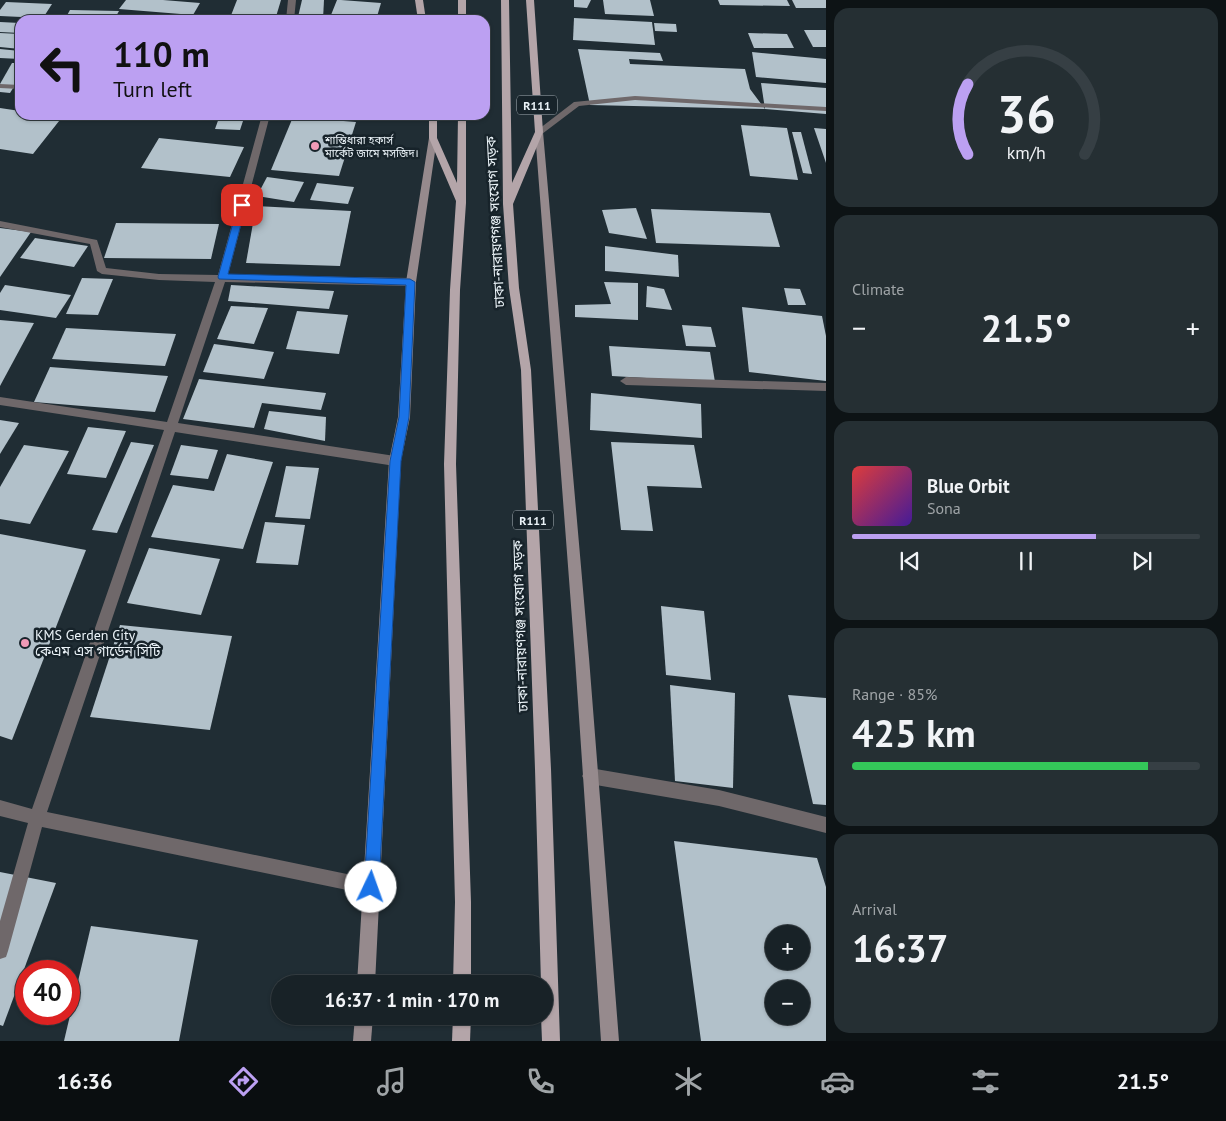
<!DOCTYPE html>
<html lang="en">
<head>
<meta charset="utf-8">
<style>
	:root { --surface:#182227; --page:#252f33; --text:#f1f3f6; --muted:#9fa4a7; --line:#363f44; --accent:#bca0f2 }
	body { margin:0; font-family:"PT Sans","Noto Sans Bengali",sans-serif; background:var(--page); color:var(--text); height:100vh; display:flex; flex-direction:column; font-size:19px; white-space:nowrap }
	* { box-sizing:border-box; margin:0 }
	p { font-size:16px; color:var(--muted) }
	.icon { flex:none; width:28px; height:28px; fill:none; stroke:currentColor; stroke-width:2; stroke-linecap:round; stroke-linejoin:round }
	.map { position:relative; flex:1; overflow:hidden }
	.details { display:flex; flex-direction:column; gap:8px; padding:8px; background:#0d1315; width:400px }
	.details>* { flex:none }
	.banner { position:absolute; left:15px; top:15px; width:475px; height:105px; border-radius:15px; box-shadow:0 1px 4px #0004,0 0 0 1px var(--line); background:#bca0f2; color:#111; overflow:hidden }
	.fabs { position:absolute; left:765px; top:925px; display:grid; gap:10px }
	.fabs a { display:grid; place-items:center; width:45px; height:45px; border-radius:50%; background:var(--surface); box-shadow:0 1px 4px #0004,0 0 0 1px var(--line); font-size:25px }
	.speed { position:absolute; left:15px; top:960px; display:flex; gap:10px; font-size:25px; font-weight:700; text-align:center }
	.speed>* { display:grid; place-content:center; width:65px; height:65px; border-radius:50%; background:var(--surface); box-shadow:0 1px 4px #0004,0 0 0 1px var(--line); line-height:1 }
	.speed .limit { border:8px solid #d22; background:#fff; color:#111 }
	.pin { position:absolute; display:grid; place-items:center; width:42px; height:42px; color:#fff; margin:-21px; border-radius:10px; box-shadow:0 2px 8px #0006 }
	.me { position:absolute; width:55px; margin:-28px; rotate:3deg; stroke-linejoin:round; filter:drop-shadow(0 0 4px #0008) }
	.turn { display:flex; align-items:center; gap:18px; height:105px; padding:0 15px; font-size:22px }
	.turn .icon { width:65px; height:65px; stroke-width:2.5 }
	.turn b { display:block; font-size:35px; line-height:42px }
	.big { font-size:38px; font-weight:700; line-height:1.1 }
	.details .widget { flex:1; display:flex; flex-direction:column; justify-content:center; gap:8px; min-width:0; padding:0 18px; border-radius:15px; background:var(--page) }
	.details .dial { align-items:center; gap:0 }
	.dial svg { height:130px; overflow:visible; fill:none; stroke:var(--line); stroke-width:7; stroke-linecap:round; text-anchor:middle }
	.dial text { fill:var(--text); stroke:none }
	.song { display:flex; align-items:center; gap:15px }
	.cover { width:60px; height:60px; border-radius:8px; background:linear-gradient(135deg,hsl(0 70% 55%),hsl(260 70% 35%)) }
	.played { height:5px; border-radius:2px; background:linear-gradient(90deg,var(--accent) 70%,var(--line) 70%) }
	.keys { display:flex; justify-content:space-around; direction:ltr }
	.heat { display:flex; justify-content:space-between; align-items:center; font-size:28px; direction:ltr }
	.charge { height:8px; border-radius:4px; background:linear-gradient(90deg,#34c759 85%,var(--line) 0) }
	.trip { position:absolute; left:271px; top:975px; width:282px; height:50px; border-radius:25px; background:var(--surface); box-shadow:0 1px 4px #0004,0 0 0 1px var(--line); font-weight:700; line-height:50px; text-align:center }
	.dock { display:flex; height:80px; justify-content:space-around; align-items:center; background:#0a0e10; color:var(--muted) }
	.dock .icon { width:35px; height:35px }
	.dock .on { color:var(--accent) }
	.dock b { font-size:22px; color:var(--text) }
	main { display:flex; flex:1; min-height:0 }
	.map>svg:first-child { display:block }
	.building { fill:#b2c1ca; fill-rule:evenodd }
	.lines { fill:none; stroke-linecap:round; stroke-linejoin:round }
	.street { fill:#6f686a; fill-rule:evenodd }
	.secondary { fill:#968a8d; fill-rule:evenodd }
	.primary { fill:#b4a5a9; fill-rule:evenodd }
	.route { fill:#1a73e8; stroke:#114b97 }
	.poi-dot { fill:#f09ab6; stroke:#17232a; stroke-width:2 }
	.labels { text-anchor:middle; dominant-baseline:central; stroke-width:5; stroke-linejoin:round; paint-order:stroke }
	.far-poi-label { font-size:11px; fill:#ebf3f8; stroke:#17232a; text-anchor:start }
	.shield { fill:#17232a; stroke:#abb5ba; stroke-width:1 }
	.shield-label { font-size:12px; font-weight:bold; fill:#ebf3f8 }
	.street-label { font-size:14px; fill:#ebf3f8; stroke:#17232a }
	.poi-label { font-size:14px; fill:#ebf3f8; stroke:#17232a; text-anchor:start }
</style>
</head>
<body>
<main>
<div class="map">
<svg width="826" height="1041" viewBox="0 0 826 1041">
	<rect width="100%" height="100%" fill="#202d34"/>
	<g class="building">
		<path d="M 126,0 L 163,0 L 200,3 L 193,15 L 119,9 Z"/>
		<path d="M 237,0 L 281,0 L 275,20 L 230,18 Z"/>
		<path d="M 302,0 L 324,0 L 323,19 L 298,17 Z"/>
		<path d="M 337,0 L 341,0 L 381,3 L 376,20 L 329,20 Z"/>
		<path d="M 574,0 L 591,0 L 587,8 L 574,7 Z"/>
		<path d="M 603,0 L 650,0 L 654,16 L 605,14 Z"/>
		<path d="M 718,0 L 787,0 L 790,6 L 720,5 Z"/>
		<path d="M 792,0 L 826,0 L 826,8 L 796,8 Z"/>
		<path d="M 6,2 L 52,4 L 43,18 L 0,16 L 0,10 Z"/>
		<path d="M 70,10 L 119,11 L 114,20 L 65,19 Z"/>
		<path d="M 574,18 L 652,22 L 655,45 L 573,40 Z"/>
		<path d="M 0,22 L 20,23 L 20,33 L 0,32 Z"/>
		<path d="M 654,23 L 676,24 L 677,32 L 655,31 Z"/>
		<path d="M 804,30 L 826,30 L 826,47 L 813,47 Z"/>
		<path d="M 0,33 L 20,34 L 20,49 L 0,47 Z"/>
		<path d="M 748,33 L 787,34 L 794,48 L 754,48 Z"/>
		<path d="M 0,49 L 20,51 L 20,59 L 0,58 Z"/>
		<path d="M 578,49 L 660,53 L 663,61 L 629,59 L 630,64 L 745,69 L 750,89 L 765,109 L 590,105 Z"/>
		<path d="M 752,52 L 826,59 L 826,83 L 756,77 Z"/>
		<path d="M 12,63 L 20,63 L 20,77 L 10,93 L 0,92 L 0,84 Z"/>
		<path d="M 761,83 L 826,88 L 826,114 L 765,109 Z"/>
		<path d="M 0,108 L 20,111 L 20,115 L 63,116 L 33,154 L 0,149 Z"/>
		<path d="M 97,115 L 127,115 L 125,118 Z"/>
		<path d="M 151,115 L 213,115 L 211,120 L 150,117 Z"/>
		<path d="M 220,115 L 245,115 L 240,130 L 215,129 Z"/>
		<path d="M 293,117 L 356,122 L 339,176 L 271,170 Z"/>
		<path d="M 741,125 L 787,128 L 798,180 L 750,176 Z"/>
		<path d="M 814,128 L 826,129 L 826,163 Z"/>
		<path d="M 792,132 L 801,132 L 812,174 L 803,173 Z"/>
		<path d="M 159,138 L 244,147 L 230,177 L 141,168 Z"/>
		<path d="M 267,177 L 304,182 L 294,202 L 257,196 Z"/>
		<path d="M 317,183 L 354,187 L 348,204 L 310,200 Z"/>
		<path d="M 256,206 L 351,211 L 340,266 L 246,263 Z"/>
		<path d="M 636,208 L 647,239 L 609,233 L 602,210 Z"/>
		<path d="M 651,209 L 770,213 L 780,247 L 656,243 Z"/>
		<path d="M 116,223 L 219,224 L 211,259 L 104,258 Z"/>
		<path d="M 0,228 L 31,232 L 0,277 Z"/>
		<path d="M 35,238 L 88,246 L 74,267 L 20,258 Z"/>
		<path d="M 605,246 L 678,255 L 679,277 L 605,271 Z"/>
		<path d="M 82,278 L 113,279 L 98,315 L 66,314 Z"/>
		<path d="M 604,282 L 638,283 L 638,320 L 575,317 L 575,305 L 611,304 Z"/>
		<path d="M 5,285 L 71,295 L 56,318 L 0,310 L 0,293 Z"/>
		<path d="M 231,285 L 334,291 L 329,309 L 228,301 Z"/>
		<path d="M 647,286 L 664,289 L 672,310 L 646,307 Z"/>
		<path d="M 784,288 L 800,289 L 806,305 L 788,305 Z"/>
		<path d="M 231,306 L 268,308 L 254,344 L 217,339 Z"/>
		<path d="M 742,307 L 822,316 L 826,336 L 826,381 L 749,372 Z"/>
		<path d="M 297,311 L 348,315 L 339,354 L 286,349 Z"/>
		<path d="M 0,320 L 34,323 L 0,386 Z"/>
		<path d="M 682,325 L 711,327 L 716,347 L 686,346 Z"/>
		<path d="M 66,328 L 176,334 L 165,366 L 52,359 Z"/>
		<path d="M 214,344 L 274,352 L 264,379 L 203,372 Z"/>
		<path d="M 609,346 L 710,352 L 715,382 L 612,376 Z"/>
		<path d="M 50,367 L 168,376 L 155,412 L 34,402 Z"/>
		<path d="M 199,379 L 326,393 L 321,410 L 262,403 L 254,428 L 183,419 Z"/>
		<path d="M 591,393 L 701,404 L 702,438 L 590,430 Z"/>
		<path d="M 269,411 L 326,417 L 325,441 L 264,429 Z"/>
		<path d="M 0,420 L 19,423 L 0,454 Z"/>
		<path d="M 88,427 L 126,431 L 106,478 L 67,474 Z"/>
		<path d="M 131,442 L 154,445 L 117,533 L 92,530 Z"/>
		<path d="M 611,442 L 694,445 L 702,488 L 647,486 L 653,531 L 621,530 Z"/>
		<path d="M 24,445 L 69,451 L 30,524 L 0,519 L 0,487 Z"/>
		<path d="M 181,445 L 218,450 L 208,479 L 170,475 Z"/>
		<path d="M 227,454 L 273,462 L 243,549 L 151,537 L 173,485 L 214,491 Z"/>
		<path d="M 286,466 L 319,468 L 310,519 L 275,517 Z"/>
		<path d="M 265,522 L 305,525 L 298,565 L 256,563 Z"/>
		<path d="M 0,534 L 86,550 L 12,740 L 0,736 Z"/>
		<path d="M 149,548 L 220,559 L 201,615 L 127,603 Z"/>
		<path d="M 661,606 L 704,611 L 711,680 L 666,675 Z"/>
		<path d="M 120,625 L 232,636 L 210,730 L 90,717 Z"/>
		<path d="M 670,685 L 735,693 L 733,788 L 675,781 Z"/>
		<path d="M 788,695 L 826,698 L 826,805 L 813,804 Z"/>
		<path d="M 674,841 L 817,858 L 826,887 L 826,1041 L 701,1041 ZM 774,934 L 801,934 L 801,961 L 774,961 ZM 774,989 L 801,989 L 801,1016 L 774,1016 Z"/>
		<path d="M 0,872 L 56,883 L 3,1026 L 0,1025 Z"/>
		<path d="M 91,926 L 198,940 L 179,1041 L 64,1041 Z"/>
	</g>
	<g class="lines">
		<g class="street">
			<path d="M 288,0 L 296,0 L 294,20 L 286,20 Z"/>
			<path d="M 0,84 L 20,85 L 20,89 L 0,88 Z"/>
			<path d="M 635,96 L 826,107 L 826,111 L 635,100 L 579,106 L 542,134 L 535,132 L 574,102 Z"/>
			<path d="M 262,115 L 270,115 L 228,275 L 411,278 L 416,282 L 411,286 L 225,282 L 178,423 L 395,456 L 399,458 L 401,461 L 399,464 L 395,466 L 175,432 L 47,812 L 371,879 L 377,881 L 379,887 L 377,893 L 371,895 L 42,827 L 8,951 L 6,957 L 0,959 L 0,921 L 28,823 L 0,816 L 0,800 L 32,809 L 164,430 L 0,405 L 0,397 L 167,422 L 215,282 L 159,280 L 102,274 L 97,271 L 90,244 L 0,227 L 0,221 L 97,240 L 106,268 L 159,274 L 218,275 Z"/>
			<path d="M 626,377 L 826,383 L 826,391 L 626,385 L 620,381 Z"/>
			<path d="M 590,768 L 719,790 L 826,817 L 826,833 L 719,806 L 590,784 L 585,781 L 582,776 L 585,771 Z"/>
		</g>
		<g class="secondary">
			<path d="M 539,129 L 543,132 L 589,658 L 619,1041 L 601,1041 L 575,658 L 535,132 Z"/>
			<path d="M 433,135 L 437,138 L 416,282 L 410,417 L 401,461 L 375,984 L 357,984 L 389,461 L 398,417 L 406,282 L 429,138 Z"/>
			<path d="M 355,1016 L 373,1016 L 371,1041 L 353,1041 Z"/>
		</g>
		<g class="primary">
			<path d="M 415,0 L 423,0 L 426,20 L 418,20 Z"/>
			<rect x="458" y="0" width="8" height="20"/>
			<path d="M 501,0 L 509,0 L 512,183 L 535,132 L 526,0 L 534,0 L 543,132 L 513,204 L 519,288 L 531,370 L 551,769 L 560,1041 L 542,1041 L 541,1016 L 545,1016 L 545,984 L 541,984 L 535,769 L 521,370 L 509,288 L 503,204 Z"/>
			<path d="M 429,115 L 437,115 L 437,138 L 457,183 L 458,115 L 466,115 L 466,203 L 460,290 L 456,464 L 471,902 L 471,984 L 453,984 L 455,902 L 444,464 L 450,290 L 456,201 L 429,138 Z"/>
			<path d="M 453,1016 L 471,1016 L 470,1041 L 452,1041 Z"/>
		</g>
	</g>
	<path class="route" d="M 242,202 L 246,205 L 228,274 L 410,279 L 415,282 L 409,417 L 401,461 L 379,887 L 376,892 L 371,894 L 366,892 L 364,887 L 390,461 L 399,417 L 406,285 L 219,279 L 218,277 L 238,205 Z"/>
	<g class="poi-dot">
		<circle cx="315" cy="146" r="5"/>
		<circle cx="25" cy="643" r="5"/>
	</g>
	<g class="labels">
		<g class="far-poi-label">
			<text x="325" y="140">শান্তিধারা হকার্স<tspan x="325" dy="13">মার্কেট জামে মসজিদ।</tspan></text>
		</g>
		<g class="shield">
			<rect x="517" y="95.5" width="40" height="19" rx="4"/>
			<rect x="513" y="510.5" width="40" height="19" rx="4"/>
		</g>
		<g class="shield-label">
			<text x="537" y="105">R111</text>
			<text x="533" y="520">R111</text>
		</g>
		<g class="street-label">
			<text transform="translate(495 222) rotate(-93)">ঢাকা-নারায়ণগঞ্জ সংযোগ সড়ক</text>
			<text transform="translate(520 626) rotate(-92)">ঢাকা-নারায়ণগঞ্জ সংযোগ সড়ক</text>
		</g>
		<g class="poi-label">
			<text x="35" y="635">KMS Gerden City<tspan x="35" dy="16">কেএম এস গার্ডেন সিটি</tspan></text>
		</g>
	</g>
</svg>
<div class="fabs">
<a>+</a>
<a>−</a>
</div>
<div class="speed"><div class="limit">40</div></div>
<div class="pin" style="left:242px;top:205px;background:#d93025"><svg class="icon" aria-label="arrive" viewBox="0 0 24 24"><path d="M6 21V4h12l-3 4 3 4H6"/></svg></div>
<svg class="me" style="left:371px;top:887px" viewBox="-20 -20 40 40"><circle r="19" fill="#fff"/><path d="M0-13L10 11 0 6-10 11z" fill="#1a73e8"/></svg>
<div class="trip">16:37 · 1 min · 170 m</div>
<div class="banner">
<div class="turn"><svg class="icon" aria-label="left" viewBox="0 0 24 24"><path d="M17 20v-9H6M10 6l-5 5 5 5"/></svg><div><b>110 m</b>Turn left</div></div>
</div>
</div>
<section class="details">
<div class="widget dial"><svg viewBox="0 0 100 80">
<path d="M14 69A42 42 0 1 1 86 69"/>
<path d="M14 69A42 42 0 0 1 14 26" stroke="#bca0f2"/>
<text x="50" y="56" font-size="32" font-weight="700">36</text>
<text x="50" y="72" font-size="11">km/h</text>
</svg></div>
<div class="widget"><p>Climate</p>
<div class="heat"><a>−</a><b class="big">21.5°</b><a>+</a></div>
</div>
<div class="widget">
<div class="song"><i class="cover"></i><div><b>Blue Orbit</b><p>Sona</p></div></div>
<div class="played"></div>
<div class="keys"><svg class="icon" aria-label="previous" viewBox="0 0 24 24"><path d="M18 5L8 12l10 7zM5 5v14"/></svg><svg class="icon" aria-label="pause" viewBox="0 0 24 24"><path d="M8 5v14M16 5v14"/></svg><svg class="icon" aria-label="next" viewBox="0 0 24 24"><path d="M6 5l10 7-10 7zM19 5v14"/></svg></div>
</div>
<div class="widget"><p>Range · 85%</p><b class="big">425 km</b><div class="charge"></div></div>
<div class="widget"><p>Arrival</p><b class="big">16:37</b></div>
</section>
</main>
<nav class="dock">
<b>16:36</b>
<svg class="icon on" aria-label="directions" viewBox="0 0 24 24"><path d="M12 3l9 9-9 9-9-9zM9 14v-3h6M13 9l2 2-2 2"/></svg>
<svg class="icon" aria-label="music" viewBox="0 0 24 24"><path d="M9 18V5l10-2v13"/><circle cx="6" cy="18" r="3"/><circle cx="16" cy="16" r="3"/></svg>
<svg class="icon" aria-label="phone" viewBox="0 0 24 24"><path d="M5 4h4l2 5-3 2q2 4 5 5l2-3 5 2v4C11 20 4 13 5 4z"/></svg>
<svg class="icon" aria-label="climate" viewBox="0 0 24 24"><path d="M12 3v18M4 7l16 10M4 17L20 7"/></svg>
<svg class="icon" aria-label="car" viewBox="0 0 24 24"><path d="M5 17H2v-5l4-1 3-4h7l3 4 3 1v5h-3M9 17h6M6 11h13"/><circle cx="7" cy="17" r="2"/><circle cx="17" cy="17" r="2"/></svg>
<svg class="icon" aria-label="filters" viewBox="0 0 24 24"><path d="M4 7h16M4 17h16"/><circle cx="9" cy="7" r="2"/><circle cx="15" cy="17" r="2"/></svg>
<b>21.5°</b>
</nav>
</body>
</html>
